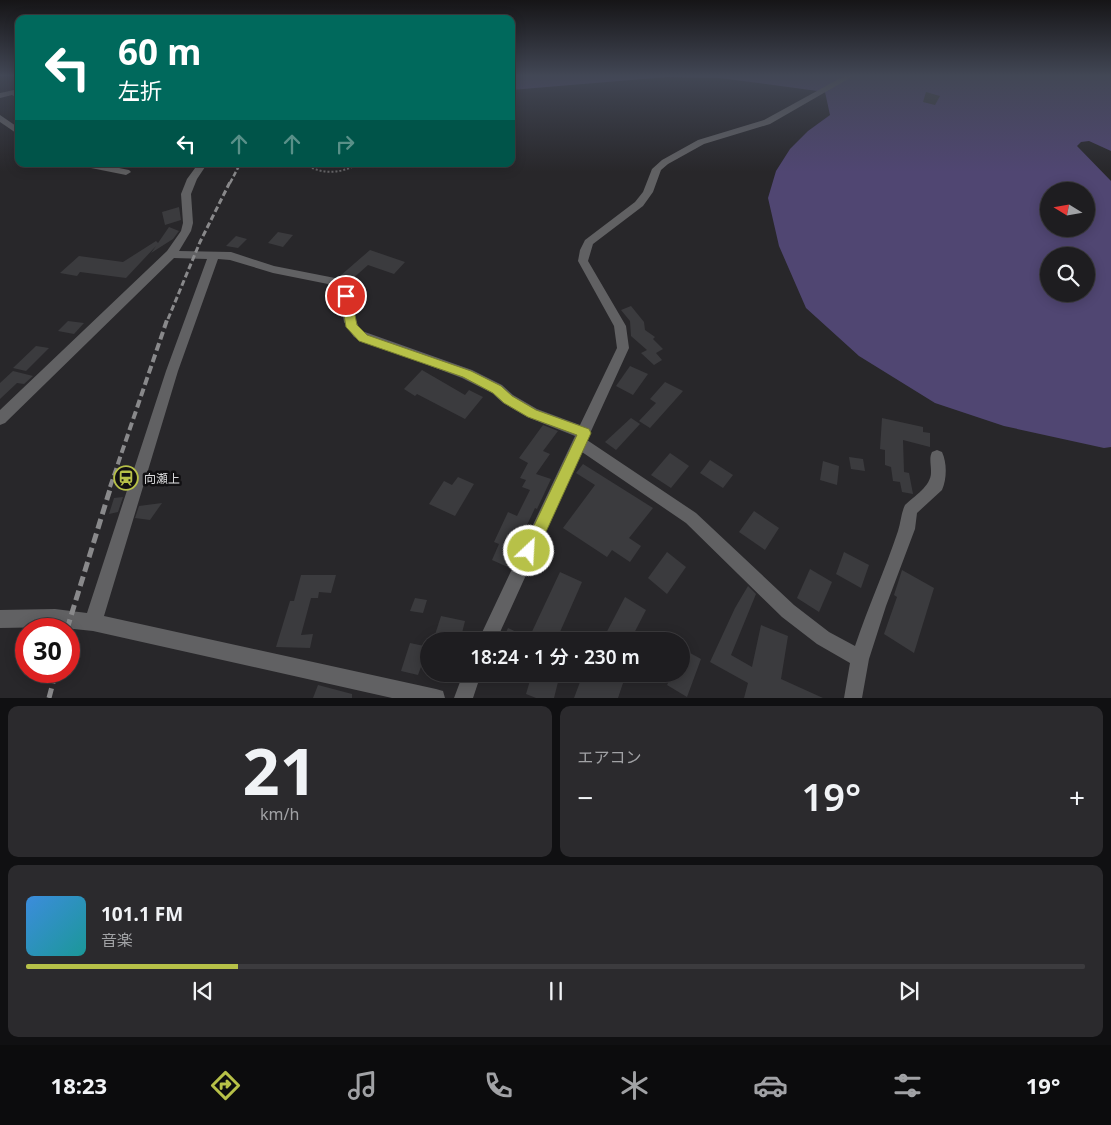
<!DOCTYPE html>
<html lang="ja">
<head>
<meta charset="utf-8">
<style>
	:root { --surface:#1e1d20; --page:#2b2a2d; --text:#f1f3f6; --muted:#a1a2a5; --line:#3c3b3e; --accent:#b7c148 }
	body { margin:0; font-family:"Noto Sans","Noto Sans JP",sans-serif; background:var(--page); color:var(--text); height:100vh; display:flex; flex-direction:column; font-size:19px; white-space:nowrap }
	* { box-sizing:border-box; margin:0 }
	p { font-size:16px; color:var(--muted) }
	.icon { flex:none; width:28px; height:28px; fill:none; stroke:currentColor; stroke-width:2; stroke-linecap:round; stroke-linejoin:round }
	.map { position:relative; height:698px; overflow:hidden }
	.panel { display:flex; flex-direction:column; gap:8px; padding:8px; background:#101012; flex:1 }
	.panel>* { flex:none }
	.banner { position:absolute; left:15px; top:15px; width:500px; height:152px; border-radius:10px; box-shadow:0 2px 12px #0003,0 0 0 1px var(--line); background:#00695c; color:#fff; overflow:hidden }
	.needle { width:32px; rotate:281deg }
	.controls { position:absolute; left:1040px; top:182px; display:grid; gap:10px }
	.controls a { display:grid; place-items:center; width:55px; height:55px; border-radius:50%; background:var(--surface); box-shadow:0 2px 12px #0003,0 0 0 1px var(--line); font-size:25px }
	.speed { position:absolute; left:15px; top:618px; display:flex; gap:10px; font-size:25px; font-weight:700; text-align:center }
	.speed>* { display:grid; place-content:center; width:65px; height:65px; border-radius:50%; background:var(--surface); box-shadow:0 2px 12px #0003,0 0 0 1px var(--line); line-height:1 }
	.speed .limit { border:8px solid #d22; background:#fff; color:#111 }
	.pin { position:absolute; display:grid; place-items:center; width:42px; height:42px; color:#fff; margin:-21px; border:2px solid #fff; border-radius:50%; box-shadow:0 1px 5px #0007 }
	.me { position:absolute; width:55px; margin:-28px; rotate:25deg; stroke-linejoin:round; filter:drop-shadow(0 0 4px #0008) }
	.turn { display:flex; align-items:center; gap:18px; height:105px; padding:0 20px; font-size:22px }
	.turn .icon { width:65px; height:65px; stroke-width:2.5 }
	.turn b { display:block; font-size:35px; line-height:42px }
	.lanes { display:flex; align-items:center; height:48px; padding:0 20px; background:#0003; justify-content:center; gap:25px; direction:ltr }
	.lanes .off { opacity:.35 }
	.big { font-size:38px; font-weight:600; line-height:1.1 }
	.panel .tile { flex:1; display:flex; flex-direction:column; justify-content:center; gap:8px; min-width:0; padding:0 18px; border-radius:10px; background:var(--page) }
	.panel .dial { align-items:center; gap:0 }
	.dial b { font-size:65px; line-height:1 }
	.song { display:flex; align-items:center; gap:15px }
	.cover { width:60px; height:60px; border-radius:8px; background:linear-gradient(135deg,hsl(210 70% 55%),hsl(180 70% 35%)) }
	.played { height:5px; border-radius:2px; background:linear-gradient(90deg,var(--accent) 20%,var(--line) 20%) }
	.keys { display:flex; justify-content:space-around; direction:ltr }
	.heat { display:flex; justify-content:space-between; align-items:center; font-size:28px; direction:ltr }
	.panel .tiles { flex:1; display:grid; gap:8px; grid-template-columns:1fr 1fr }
	.tile:last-child { grid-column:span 2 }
	.trip { position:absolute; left:420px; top:632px; width:270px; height:50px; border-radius:25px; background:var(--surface); box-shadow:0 2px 12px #0003,0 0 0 1px var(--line); font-weight:600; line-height:50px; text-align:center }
	.tabs { display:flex; height:80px; justify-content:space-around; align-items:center; background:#0c0c0d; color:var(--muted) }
	.tabs .icon { width:35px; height:35px }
	.tabs .on { color:var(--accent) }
	.tabs b { font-size:22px; color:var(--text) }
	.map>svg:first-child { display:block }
	.forest { fill:#504672; fill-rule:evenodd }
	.building { fill:#3b3b3e }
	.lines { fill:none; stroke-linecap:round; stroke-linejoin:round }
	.path { stroke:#69686b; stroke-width:2; stroke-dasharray:2 2; stroke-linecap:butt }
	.minor { fill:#616163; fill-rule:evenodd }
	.rail-far3 { stroke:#89898b; stroke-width:2.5; stroke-dasharray:5 2.5; stroke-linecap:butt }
	.rail-far2 { stroke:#89898b; stroke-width:3; stroke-dasharray:6 3; stroke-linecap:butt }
	.rail-far1 { stroke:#89898b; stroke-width:4; stroke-dasharray:8 4; stroke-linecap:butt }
	.rail { stroke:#89898b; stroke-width:5; stroke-dasharray:10 5; stroke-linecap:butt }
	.route { fill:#b7c148; stroke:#777d2f }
	.labels { text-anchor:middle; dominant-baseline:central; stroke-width:5; stroke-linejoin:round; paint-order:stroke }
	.poi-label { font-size:12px; fill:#dcdcde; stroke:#111012; text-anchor:start }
</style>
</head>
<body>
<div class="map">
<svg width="1111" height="698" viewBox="0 0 1111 698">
	<rect width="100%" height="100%" fill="#28272a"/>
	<path class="forest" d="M 511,75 L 1111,75 L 1111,151 L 1089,141 L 1081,142 L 1077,146 L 1111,181 L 1111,447 L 1104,448 L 1004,426 L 935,403 L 859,356 L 806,308 L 779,246 L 768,198 L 776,171 L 790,149 L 808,131 L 830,115 L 825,92 L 720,78 L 667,77 L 511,90 ZM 1049,191 L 1086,191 L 1086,229 L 1049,229 ZM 1049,256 L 1086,256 L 1086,294 L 1049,294 Z"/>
	<g class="building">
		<path d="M 926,92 L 940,96 L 935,105 L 923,102 Z"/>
		<path d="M 179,207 L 181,220 L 165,225 L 162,212 Z"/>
		<path d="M 169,227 L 179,231 L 173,239 L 151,253 L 156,246 L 126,278 L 80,272 L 77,276 L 60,273 L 79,256 L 123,262 L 156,241 L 158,243 Z"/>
		<path d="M 278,232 L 293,235 L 283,247 L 268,243 Z"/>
		<path d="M 236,236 L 247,239 L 238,248 L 226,246 Z"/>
		<path d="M 370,250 L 405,262 L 394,274 L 368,265 L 350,281 L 340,276 Z"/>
		<path d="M 631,306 L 644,322 L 645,330 L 655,337 L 653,339 L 663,349 L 656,353 L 662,360 L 654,365 L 641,353 L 647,350 L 631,336 L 630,321 L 621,310 Z"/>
		<path d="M 68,321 L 84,323 L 74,334 L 58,331 Z"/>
		<path d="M 36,346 L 49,348 L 26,371 L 13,368 Z"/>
		<path d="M 630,366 L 648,374 L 633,395 L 616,386 Z"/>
		<path d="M 422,370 L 465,395 L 469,390 L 483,397 L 465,419 L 417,394 L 415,396 L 404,389 Z"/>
		<path d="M 13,371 L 33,376 L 24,384 L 17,383 L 0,399 L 0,383 Z"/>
		<path d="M 665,382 L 683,391 L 650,428 L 639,421 L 656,403 L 650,399 Z"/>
		<path d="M 631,418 L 640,424 L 616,450 L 605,442 Z"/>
		<path d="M 882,418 L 923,427 L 923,432 L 930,433 L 930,447 L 903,440 L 904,472 L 909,473 L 913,494 L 902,492 L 900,482 L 893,481 L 891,467 L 885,465 L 885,450 L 880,449 Z"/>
		<path d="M 543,425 L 558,431 L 543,451 L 550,454 L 536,474 L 551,479 L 537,509 L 535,508 L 512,557 L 514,558 L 510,568 L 492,560 L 499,544 L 494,542 L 508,512 L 517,516 L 530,490 L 522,487 L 526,480 L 520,478 L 528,463 L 519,458 Z"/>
		<path d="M 670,453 L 689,466 L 671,488 L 651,475 Z"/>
		<path d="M 849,457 L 863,459 L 865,471 L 851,469 Z"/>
		<path d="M 710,460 L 733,475 L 723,488 L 700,473 Z"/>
		<path d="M 823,461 L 839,466 L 837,485 L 820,480 Z"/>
		<path d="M 583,464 L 653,508 L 629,538 L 641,546 L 630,562 L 612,550 L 607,557 L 563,528 L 595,485 L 576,473 Z"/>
		<path d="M 458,477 L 474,484 L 455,516 L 429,504 L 444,481 L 452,485 Z"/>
		<path d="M 123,497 L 118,512 L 109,514 L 114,498 Z"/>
		<path d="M 162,503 L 150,520 L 135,518 L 139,506 Z"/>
		<path d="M 754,511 L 779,528 L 765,550 L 739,532 Z"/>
		<path d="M 667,552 L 686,567 L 667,594 L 648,578 Z"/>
		<path d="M 844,552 L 869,565 L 861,588 L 836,574 Z"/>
		<path d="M 810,569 L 832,582 L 819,612 L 797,598 Z"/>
		<path d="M 902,570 L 934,588 L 914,653 L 884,634 L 897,597 L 894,595 Z"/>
		<path d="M 560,572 L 582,582 L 556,641 L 502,641 L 508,628 L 529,638 Z"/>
		<path d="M 301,575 L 336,575 L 331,593 L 319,592 L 318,598 L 311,598 L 301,635 L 313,634 L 310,648 L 276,647 L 290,601 L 294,601 Z"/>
		<path d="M 748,586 L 756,594 L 731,655 L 752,667 L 761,625 L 788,636 L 781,679 L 823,698 L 744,698 L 748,683 L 710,662 L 735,608 Z"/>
		<path d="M 625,597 L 646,610 L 630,641 L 602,641 Z"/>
		<path d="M 415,598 L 427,600 L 423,613 L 410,611 Z"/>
		<path d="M 441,616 L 465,621 L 460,641 L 433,641 Z"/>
		<path d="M 410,643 L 429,647 L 429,665 L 422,664 L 418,675 L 401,671 Z"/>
		<path d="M 681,648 L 701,659 L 687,697 L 667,685 L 669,681 L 658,674 L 681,674 Z"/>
		<path d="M 532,674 L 560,674 L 554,698 L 536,698 L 526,694 Z"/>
		<path d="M 583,674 L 626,674 L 618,698 L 574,698 Z"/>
		<path d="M 318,685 L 352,694 L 352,698 L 313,698 Z"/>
	</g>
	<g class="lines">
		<path class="path" d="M 305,164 C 322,175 340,174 358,164"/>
		<g class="minor">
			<path d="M 846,75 L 855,75 L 770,124 L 704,144 L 668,164 L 661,170 L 653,192 L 643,206 L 593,244 L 588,261 L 626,326 L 629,348 L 587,440 L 696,513 L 794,605 L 829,632 L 855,646 C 868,607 885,570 898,531 C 901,522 901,513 905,505 C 914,496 932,486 931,471 C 931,464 929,458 932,452 L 937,450 L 942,452 C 947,463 947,478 942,490 L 917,513 L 915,529 L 886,606 L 869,659 L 862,698 L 844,698 L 850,663 L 817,644 L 782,617 L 686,523 L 582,452 L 496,641 L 478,641 L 575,436 L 527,417 L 503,403 L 492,393 L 462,378 L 354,337 L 344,322 L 339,294 L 328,284 L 273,273 L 230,260 L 218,259 L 178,371 L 104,616 L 436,689 L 443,691 L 445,698 L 392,698 L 93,631 L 55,627 L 0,628 L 0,610 L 55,609 L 87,613 L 166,371 L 207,259 L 174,258 L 5,423 L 0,425 L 0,410 L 167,251 L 181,231 L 183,223 L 181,194 L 187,179 L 198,164 L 207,164 L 197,179 L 191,194 L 193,223 L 191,231 L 179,251 L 231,252 L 274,266 L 335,278 C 361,295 347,313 362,331 L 472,370 L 502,385 L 513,395 L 537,409 L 580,425 L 617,348 L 614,326 L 578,261 L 580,250 L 585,240 L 635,202 L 643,192 L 652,169 L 662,160 L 698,140 L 764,120 Z"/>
			<path d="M 14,90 L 19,92 L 19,99 L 12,95 L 0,98 L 0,93 Z"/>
			<path d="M 0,115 L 19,128 L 19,135 L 0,122 Z"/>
			<path d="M 81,164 L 99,164 L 129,170 L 131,172 L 126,175 L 86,167 Z"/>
			<path d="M 463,674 L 481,674 L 473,698 L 454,698 Z"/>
		</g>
		<path class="rail-far3" d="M 230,183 L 240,164"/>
		<path class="rail-far2" d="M 168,319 L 200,242 L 230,182"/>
		<path class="rail-far1" d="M 110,487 L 168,317"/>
		<g class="rail">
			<path d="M 67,629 L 111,486"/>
			<path d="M 49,698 L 56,671"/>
		</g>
	</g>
	<linearGradient id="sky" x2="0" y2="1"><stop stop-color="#161517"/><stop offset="0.44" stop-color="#424755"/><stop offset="1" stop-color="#424755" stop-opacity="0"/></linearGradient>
	<rect width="1111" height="172" fill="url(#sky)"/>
	<path class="route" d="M 346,292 L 351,296 L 357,325 L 367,335 L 471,371 L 501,386 L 512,396 L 536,410 L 589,429 L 591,433 L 535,556 L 529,558 L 524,556 L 522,551 L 577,435 L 528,417 L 504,403 L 493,393 L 463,377 L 359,341 L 346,327 L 341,296 Z"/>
	<defs>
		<g id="station-ring" transform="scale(1.25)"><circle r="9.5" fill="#111012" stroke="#b7c148" stroke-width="1.5"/><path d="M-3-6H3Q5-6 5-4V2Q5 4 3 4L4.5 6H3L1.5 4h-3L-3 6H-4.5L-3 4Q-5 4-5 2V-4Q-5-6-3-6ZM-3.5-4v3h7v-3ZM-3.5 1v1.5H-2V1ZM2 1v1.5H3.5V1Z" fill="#b7c148"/></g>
	</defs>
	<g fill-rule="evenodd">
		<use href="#station-ring" x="126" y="478"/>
	</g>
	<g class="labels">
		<g class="poi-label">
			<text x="144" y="478">向瀬上</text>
		</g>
	</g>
</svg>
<div class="controls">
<a><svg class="needle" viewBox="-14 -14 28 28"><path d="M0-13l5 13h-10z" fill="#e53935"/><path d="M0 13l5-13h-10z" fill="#a1a2a5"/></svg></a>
<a><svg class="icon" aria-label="search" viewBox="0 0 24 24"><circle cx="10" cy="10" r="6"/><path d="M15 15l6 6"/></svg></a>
</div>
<div class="speed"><div class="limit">30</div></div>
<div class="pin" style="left:346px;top:296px;background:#d93025"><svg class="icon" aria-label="arrive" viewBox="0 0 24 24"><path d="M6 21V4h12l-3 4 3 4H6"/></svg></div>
<svg class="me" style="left:529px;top:551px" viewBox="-20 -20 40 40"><circle r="17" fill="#b7c148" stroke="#fff" stroke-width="3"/><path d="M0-11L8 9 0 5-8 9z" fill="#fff"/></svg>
<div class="trip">18:24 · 1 分 · 230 m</div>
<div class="banner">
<div class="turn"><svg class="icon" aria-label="left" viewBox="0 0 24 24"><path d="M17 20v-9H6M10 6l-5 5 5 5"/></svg><div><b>60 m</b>左折</div></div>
<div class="lanes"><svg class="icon" aria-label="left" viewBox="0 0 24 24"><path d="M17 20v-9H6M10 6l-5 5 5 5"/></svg><svg class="icon off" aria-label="ahead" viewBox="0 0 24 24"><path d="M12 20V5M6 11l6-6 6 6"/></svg><svg class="icon off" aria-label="ahead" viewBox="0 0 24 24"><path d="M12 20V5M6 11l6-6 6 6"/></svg><svg class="icon off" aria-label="right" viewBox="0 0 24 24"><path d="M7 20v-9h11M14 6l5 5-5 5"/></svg></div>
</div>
</div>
<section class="panel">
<div class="tiles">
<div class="tile dial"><b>21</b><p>km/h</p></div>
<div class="tile"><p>エアコン</p>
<div class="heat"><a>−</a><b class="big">19°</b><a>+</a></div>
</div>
<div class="tile">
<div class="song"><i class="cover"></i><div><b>101.1 FM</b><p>音楽</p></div></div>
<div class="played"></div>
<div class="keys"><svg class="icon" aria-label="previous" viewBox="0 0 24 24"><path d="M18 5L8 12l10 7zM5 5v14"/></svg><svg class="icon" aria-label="pause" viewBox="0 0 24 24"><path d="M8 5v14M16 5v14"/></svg><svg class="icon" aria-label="next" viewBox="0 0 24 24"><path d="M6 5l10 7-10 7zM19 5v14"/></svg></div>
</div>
</div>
</section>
<nav class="tabs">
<b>18:23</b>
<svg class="icon on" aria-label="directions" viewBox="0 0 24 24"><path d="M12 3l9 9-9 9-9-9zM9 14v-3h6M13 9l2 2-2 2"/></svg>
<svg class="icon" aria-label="music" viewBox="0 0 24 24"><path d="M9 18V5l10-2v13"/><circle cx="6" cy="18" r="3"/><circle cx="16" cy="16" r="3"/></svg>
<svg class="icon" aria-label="phone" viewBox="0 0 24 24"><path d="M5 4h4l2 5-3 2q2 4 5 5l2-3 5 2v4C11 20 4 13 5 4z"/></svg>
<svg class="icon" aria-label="climate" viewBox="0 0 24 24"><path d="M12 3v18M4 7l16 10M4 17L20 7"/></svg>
<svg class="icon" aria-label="car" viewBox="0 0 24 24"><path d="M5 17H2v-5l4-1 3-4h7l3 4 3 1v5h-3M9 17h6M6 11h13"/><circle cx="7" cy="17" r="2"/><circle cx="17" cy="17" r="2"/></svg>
<svg class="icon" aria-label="filters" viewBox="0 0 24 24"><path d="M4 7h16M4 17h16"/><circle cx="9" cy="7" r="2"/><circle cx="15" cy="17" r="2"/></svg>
<b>19°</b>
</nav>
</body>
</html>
